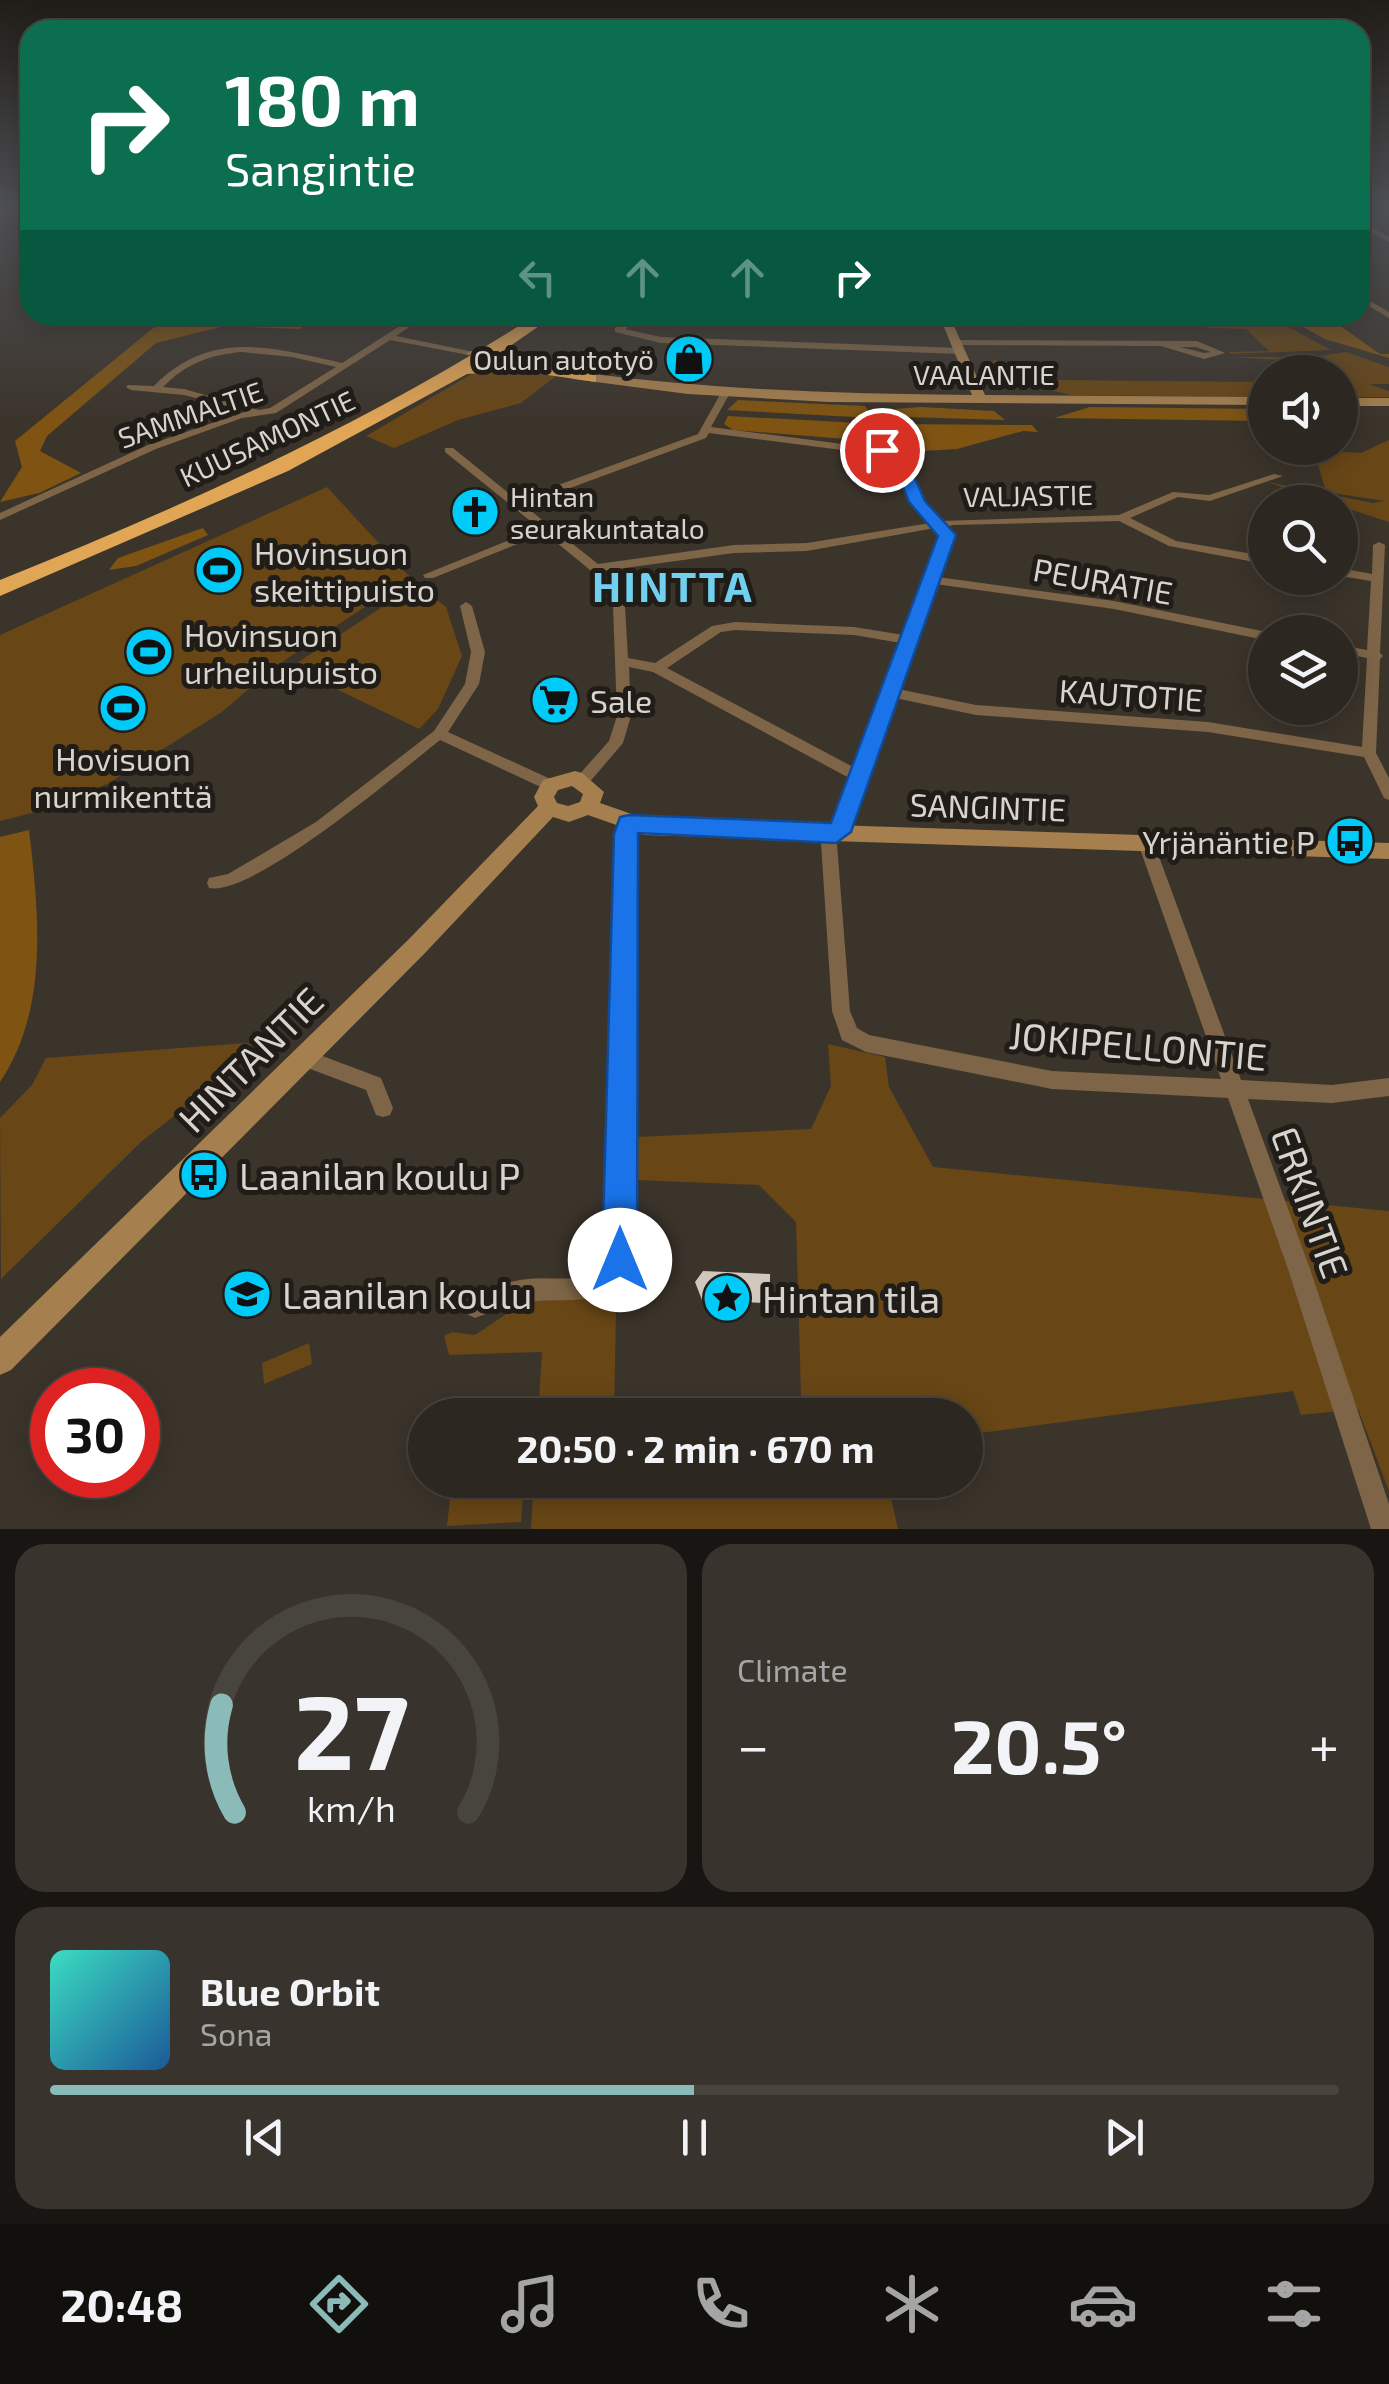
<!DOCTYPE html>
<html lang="en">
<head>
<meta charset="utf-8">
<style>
	:root { --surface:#2c2720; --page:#38332d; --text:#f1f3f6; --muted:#a6a5a5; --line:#48443e; --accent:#8bbbb9 }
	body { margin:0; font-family:"Exo 2",sans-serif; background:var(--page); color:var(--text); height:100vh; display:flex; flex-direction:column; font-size:38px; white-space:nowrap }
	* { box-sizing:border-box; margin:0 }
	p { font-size:32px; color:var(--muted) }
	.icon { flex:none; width:55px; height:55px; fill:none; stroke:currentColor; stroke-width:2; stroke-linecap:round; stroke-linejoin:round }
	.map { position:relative; height:1529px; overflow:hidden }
	.side { display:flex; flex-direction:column; gap:15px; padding:15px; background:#181512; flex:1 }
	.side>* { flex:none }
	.hud { position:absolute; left:20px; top:20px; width:1350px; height:305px; border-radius:30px; box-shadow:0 5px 25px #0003,0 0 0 2px var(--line); background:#0b6e4f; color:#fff; overflow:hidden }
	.tools { position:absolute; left:1248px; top:355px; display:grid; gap:20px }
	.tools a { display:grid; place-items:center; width:110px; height:110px; border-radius:50%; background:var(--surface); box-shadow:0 5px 25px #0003,0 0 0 2px var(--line); font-size:50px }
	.speed { position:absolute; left:30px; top:1368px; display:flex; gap:20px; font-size:50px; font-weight:700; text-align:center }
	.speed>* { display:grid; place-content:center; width:130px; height:130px; border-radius:50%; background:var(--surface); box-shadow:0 5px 25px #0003,0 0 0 2px var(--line); line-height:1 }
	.speed .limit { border:15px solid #d22; background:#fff; color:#111 }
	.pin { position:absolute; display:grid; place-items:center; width:85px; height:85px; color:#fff; margin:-42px; border:5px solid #fff; border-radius:50%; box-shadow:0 2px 10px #0007 }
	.me { position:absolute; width:110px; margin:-55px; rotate:0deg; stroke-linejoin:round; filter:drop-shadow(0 0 8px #0008) }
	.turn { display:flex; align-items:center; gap:35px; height:210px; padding:0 40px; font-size:45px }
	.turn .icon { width:130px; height:130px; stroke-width:2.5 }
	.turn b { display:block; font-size:70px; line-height:85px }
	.lanes { display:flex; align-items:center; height:95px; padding:0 40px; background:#0003; justify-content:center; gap:50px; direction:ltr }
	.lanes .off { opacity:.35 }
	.big { font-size:75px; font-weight:700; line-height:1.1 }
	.side .tile { flex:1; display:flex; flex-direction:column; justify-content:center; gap:15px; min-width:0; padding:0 35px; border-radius:30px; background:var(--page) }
	.side .dial { align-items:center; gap:0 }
	.dial svg { height:260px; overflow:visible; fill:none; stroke:var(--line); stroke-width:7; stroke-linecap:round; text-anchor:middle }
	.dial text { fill:var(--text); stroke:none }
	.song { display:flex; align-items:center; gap:30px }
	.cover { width:120px; height:120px; border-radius:15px; background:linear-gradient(135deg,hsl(170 70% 55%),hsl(210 70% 35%)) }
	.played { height:10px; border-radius:5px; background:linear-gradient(90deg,var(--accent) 50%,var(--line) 50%) }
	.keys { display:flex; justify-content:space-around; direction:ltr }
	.heat { display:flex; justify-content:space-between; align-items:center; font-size:55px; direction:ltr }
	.side .tiles { flex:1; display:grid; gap:15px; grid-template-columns:1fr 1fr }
	.tile:last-child { grid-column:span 2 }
	.trip { position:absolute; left:408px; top:1398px; width:575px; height:100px; border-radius:50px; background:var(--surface); box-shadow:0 5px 25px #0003,0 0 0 2px var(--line); font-weight:700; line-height:100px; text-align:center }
	.tab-bar { display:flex; height:160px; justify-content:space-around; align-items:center; background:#12100d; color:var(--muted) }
	.tab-bar .icon { width:70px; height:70px }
	.tab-bar .active { color:var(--accent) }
	.tab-bar b { font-size:45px; color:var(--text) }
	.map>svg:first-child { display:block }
	.green { fill:#684616 }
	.forest { fill:#7f5412 }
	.building { fill:#d1c8bd }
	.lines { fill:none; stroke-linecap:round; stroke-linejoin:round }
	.street { fill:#7e6547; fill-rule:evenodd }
	.secondary { fill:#a67f4f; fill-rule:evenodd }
	.highway { fill:#e1a556; fill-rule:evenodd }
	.route { fill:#1a73e8; stroke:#114b97; stroke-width:2.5 }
	.labels { text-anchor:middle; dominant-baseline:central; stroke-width:10; stroke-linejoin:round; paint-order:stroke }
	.far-poi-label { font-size:28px; fill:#d8d3cd; stroke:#201c18; text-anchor:end }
	.far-street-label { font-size:28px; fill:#d8d3cd; stroke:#201c18 }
	.poi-label { font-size:32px; fill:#d8d3cd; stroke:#201c18; text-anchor:start }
	.street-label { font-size:32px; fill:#d8d3cd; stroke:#201c18 }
	.near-street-label { font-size:38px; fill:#d8d3cd; stroke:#201c18 }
	.near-poi-label { font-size:38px; fill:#d8d3cd; stroke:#201c18; text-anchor:start }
	.district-label { font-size:42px; font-weight:bold; letter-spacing:2.5px; fill:#71d0ef; stroke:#201c18 }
</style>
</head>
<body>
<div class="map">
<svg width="1389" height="1529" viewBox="0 0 1389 1529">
	<rect width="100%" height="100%" fill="#3b342b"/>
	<g class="green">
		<path d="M 1035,315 L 1275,320 L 1331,350 L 1231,354 L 1229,352 L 1269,351 L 1246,329 L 1207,328 L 1199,320 L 1028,319 Z"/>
		<path d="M 1346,352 L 1389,367 L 1389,384 L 1369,384 L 1389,391 L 1389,397 L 1340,397 L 1340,372 L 1293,372 L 1281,360 L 1225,357 L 1300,357 L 1315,363 L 1312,357 Z"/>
		<path d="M 996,360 L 1033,375 L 1048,371 L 1054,380 L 1265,382 L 1265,397 L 1070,395 L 1020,382 L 987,362 Z"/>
		<path d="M 515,368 L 556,376 L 521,403 L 458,420 L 394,448 L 366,436 L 475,372 Z"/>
		<path d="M 1389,440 L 1389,522 L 1267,482 L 1373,503 L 1384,501 L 1326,492 L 1317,461 L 1296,457 L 1301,449 L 1361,453 Z"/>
		<path d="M 327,487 L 410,577 L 273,668 L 222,712 L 107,784 L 44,810 L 0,821 L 0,635 Z"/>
		<path d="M 417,584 L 446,607 L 462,656 L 438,709 L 419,729 L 291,667 Z"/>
		<path d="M 247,1043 L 260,1049 L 142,1141 L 1,1279 L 0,1118 L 32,1085 L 46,1058 Z"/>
		<path d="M 828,1044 L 885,1057 L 889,1087 L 933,1167 L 1389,1211 L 1389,1491 L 1358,1409 L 1301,1415 L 1293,1391 L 965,1435 L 965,1415 L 792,1415 L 801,1395 L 796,1222 L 759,1185 L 636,1180 L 636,1137 L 811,1129 L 831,1086 Z"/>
		<path d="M 604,1296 L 616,1313 L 614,1415 L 538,1415 L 542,1352 L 449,1355 L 444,1336 L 452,1332 L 475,1335 L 524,1302 Z"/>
		<path d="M 309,1343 L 312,1364 L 264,1384 L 262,1363 Z"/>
		<path d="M 452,1480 L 524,1480 L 521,1522 L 447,1526 Z"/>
		<path d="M 534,1480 L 887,1480 L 898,1529 L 531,1529 Z"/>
	</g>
	<g class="forest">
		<path d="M 178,315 L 329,315 L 299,329 L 225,326 L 156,343 L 47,436 L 40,451 L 81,473 L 39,493 L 0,502 L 22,467 L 15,441 L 152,329 Z"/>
		<path d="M 1281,315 L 1325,315 L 1380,354 L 1389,354 L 1389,358 L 1325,339 Z"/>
		<path d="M 738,400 L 865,406 L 873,418 L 727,410 Z"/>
		<path d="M 921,407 L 994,411 L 1005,420 L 908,417 L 893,413 L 894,409 Z"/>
		<path d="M 1090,407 L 1265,409 L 1265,421 L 1054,418 Z"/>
		<path d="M 728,416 L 877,424 L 883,442 L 733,430 L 724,424 Z"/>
		<path d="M 891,424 L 1032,425 L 1038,432 L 1023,431 L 957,449 L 902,452 L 921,444 L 917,440 L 897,438 Z"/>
		<path d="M 203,528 L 208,535 L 136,566 L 109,570 L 118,558 Z"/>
		<path d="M 29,830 C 39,914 49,1009 0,1082 L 0,837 Z"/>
	</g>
	<path class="building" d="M 703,1271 L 770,1274 L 770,1295 L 764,1294 L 764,1303 L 702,1300 L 695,1282 Z"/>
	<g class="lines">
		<g class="street">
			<path d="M 1360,221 L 1389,237 L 1389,242 L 1360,226 Z"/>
			<path d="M 1360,295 L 1389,312 L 1389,318 L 1360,301 Z"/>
			<path d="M 417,315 L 427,315 L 396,336 L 474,352 L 474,356 L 390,340 L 276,413 L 242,418 L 156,449 L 0,520 L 0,513 L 148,445 L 247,411 L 184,395 L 131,390 L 126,387 L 128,385 L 154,386 C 210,329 271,347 342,363 ZM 242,352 L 292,357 L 336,367 L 270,408 L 259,410 L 184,389 L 163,387 C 187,363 209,355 242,352 Z"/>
			<path d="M 633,315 L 642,315 L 625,329 L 661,337 L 960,348 L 964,351 L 960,354 L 661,343 L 615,332 L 615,328 Z"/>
			<path d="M 957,340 L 1197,341 L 1225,353 L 1204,359 L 1161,346 L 954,345 L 953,343 ZM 1180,347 L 1196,347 L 1211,352 L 1204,353 Z"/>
			<path d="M 722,391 L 730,393 L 711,427 L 896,451 L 917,482 L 923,501 L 941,521 L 1119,515 L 1173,492 L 1209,495 L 1274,474 L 1283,476 L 1210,501 L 1178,497 L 1130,518 L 1176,541 L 1265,556 L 1265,564 L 1169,546 L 1119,521 L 953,525 L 946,527 L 953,535 L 938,577 L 1114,601 L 1267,632 L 1265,640 L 1114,609 L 935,584 L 898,689 L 976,705 L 1208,722 L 1362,747 L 1367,658 L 1340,653 L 1340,645 L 1367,650 L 1371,581 L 1340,576 L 1340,568 L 1372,574 L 1373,545 L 1379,542 L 1385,545 L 1380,653 L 1383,656 L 1380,659 L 1376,753 L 1389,778 L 1389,800 L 1384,798 L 1364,757 L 1208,732 L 976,715 L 895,698 L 850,825 L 837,844 L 850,1011 L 857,1028 L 869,1035 L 1052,1071 L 1221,1079 L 1138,843 L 1140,839 L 1152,839 L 1154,843 L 1241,1080 L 1332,1085 L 1389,1078 L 1389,1096 L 1332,1103 L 1248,1099 L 1310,1269 L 1389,1504 L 1389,1529 L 1371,1529 L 1288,1269 L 1228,1098 L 1052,1089 L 866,1052 L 842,1040 L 832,1011 L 821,843 L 835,823 L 851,779 L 653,672 L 629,667 L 631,716 L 623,743 L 588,784 L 578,784 L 575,780 L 578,776 L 609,741 L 617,716 L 613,606 L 590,570 L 545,533 L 433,578 L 425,578 L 423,575 L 539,528 L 445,452 L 445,448 L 453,448 L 517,500 L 698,434 ZM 709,433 L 889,456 L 907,482 L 913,502 L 930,523 L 807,543 L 734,545 L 598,564 L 554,529 L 553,526 L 548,525 L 524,505 L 706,438 ZM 935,528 L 941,535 L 904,635 L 854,627 L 735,622 L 712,626 L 655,663 L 628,658 L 625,606 L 603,571 L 734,553 L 807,551 ZM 735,630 L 854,635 L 901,643 L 855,768 L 667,668 L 721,632 Z"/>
			<path d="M 466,602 L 472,606 L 485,652 L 479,684 L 448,732 L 555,781 L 558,785 L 555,789 L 545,789 L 440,740 C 401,771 253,897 209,888 L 207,883 L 209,878 L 228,874 L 316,822 L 434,731 L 465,684 L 471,652 L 460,606 Z"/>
			<path d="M 629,818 L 635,820 L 637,824 L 630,1261 C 609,1312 573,1296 529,1302 C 510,1304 493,1312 475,1318 L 467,1314 L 463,1306 L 467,1298 C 486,1290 507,1281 528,1279 C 555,1275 591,1288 608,1259 L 621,824 L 623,820 Z"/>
			<path d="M 304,1049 L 381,1078 L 393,1108 L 390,1115 L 383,1117 L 376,1115 L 366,1090 L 297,1064 L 294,1058 L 297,1052 Z"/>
		</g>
		<g class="secondary">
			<path d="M 939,315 L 949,315 L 985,395 L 1265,397 L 1265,405 L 829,402 L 688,394 L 573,379 L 567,375 L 570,372 L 540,366 L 535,371 L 465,354 L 471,351 L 518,360 L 523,355 L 592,369 L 593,374 C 719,390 845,394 972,395 Z"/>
			<rect x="1340" y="398" width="49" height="8"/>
			<path d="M 575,771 L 582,773 L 604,792 L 600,803 L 646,819 L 1389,843 L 1389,859 L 645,835 L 588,815 L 569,822 L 553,817 L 425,953 L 11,1370 L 0,1375 L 0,1337 L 409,939 L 538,806 L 534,797 L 543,780 ZM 572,786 L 583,794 L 580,802 L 568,806 L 557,803 L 554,797 L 558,790 Z"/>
		</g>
		<path class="highway" d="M 536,315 L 555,315 L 484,364 L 520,361 L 596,374 L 596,382 L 520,371 L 467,374 L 288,471 L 0,596 L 0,580 C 186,505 367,424 536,315 Z"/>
	</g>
	<linearGradient id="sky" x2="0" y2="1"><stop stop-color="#201d18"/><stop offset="0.49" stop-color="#4f5055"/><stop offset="1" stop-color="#4f5055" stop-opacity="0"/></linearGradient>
	<rect width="1389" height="422" fill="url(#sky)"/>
	<path class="route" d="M 882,445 L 905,456 L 925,501 L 956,535 L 851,832 L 836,843 L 638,833 L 637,1260 L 632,1273 L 620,1278 L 607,1273 L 602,1260 L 614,834 L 620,817 L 629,815 L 831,823 L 938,536 L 909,502 L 893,462 L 874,450 Z"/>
	<defs>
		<g id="shop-disc" transform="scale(2.5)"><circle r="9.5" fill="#00cbf8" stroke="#201c18"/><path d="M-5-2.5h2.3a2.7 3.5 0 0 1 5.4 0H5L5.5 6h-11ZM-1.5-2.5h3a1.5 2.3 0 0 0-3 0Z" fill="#111"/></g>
		<g id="church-disc" transform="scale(2.5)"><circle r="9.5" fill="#00cbf8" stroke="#201c18"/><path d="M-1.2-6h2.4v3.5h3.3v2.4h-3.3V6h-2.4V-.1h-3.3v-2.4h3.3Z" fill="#111"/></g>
		<g id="stadium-disc" transform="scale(2.5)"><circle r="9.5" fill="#00cbf8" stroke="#201c18"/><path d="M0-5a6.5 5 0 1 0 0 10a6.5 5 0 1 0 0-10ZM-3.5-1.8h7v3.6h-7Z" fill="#111"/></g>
		<g id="supermarket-disc" transform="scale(2.5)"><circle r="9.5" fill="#00cbf8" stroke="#201c18"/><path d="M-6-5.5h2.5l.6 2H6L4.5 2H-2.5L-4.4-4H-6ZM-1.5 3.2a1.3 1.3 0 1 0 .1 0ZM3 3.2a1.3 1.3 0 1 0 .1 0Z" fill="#111"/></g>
		<g id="bus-disc" transform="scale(2.5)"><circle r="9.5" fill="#00cbf8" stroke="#201c18"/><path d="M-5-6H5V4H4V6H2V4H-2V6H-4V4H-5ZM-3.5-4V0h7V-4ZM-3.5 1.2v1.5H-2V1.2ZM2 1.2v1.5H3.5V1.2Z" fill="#111"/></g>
		<g id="school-disc" transform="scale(2.5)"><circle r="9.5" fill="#00cbf8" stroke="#201c18"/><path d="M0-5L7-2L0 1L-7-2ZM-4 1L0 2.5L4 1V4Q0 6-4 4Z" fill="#111"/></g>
		<g id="sight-disc" transform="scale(2.5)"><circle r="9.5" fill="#00cbf8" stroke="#201c18"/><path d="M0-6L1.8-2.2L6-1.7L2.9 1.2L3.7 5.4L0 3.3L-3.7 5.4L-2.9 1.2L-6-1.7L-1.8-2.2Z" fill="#111"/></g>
	</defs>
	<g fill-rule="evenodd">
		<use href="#shop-disc" x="689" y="359"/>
		<use href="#church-disc" x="475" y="512"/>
		<use href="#stadium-disc" x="219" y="570"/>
		<use href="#stadium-disc" x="149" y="652"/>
		<use href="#supermarket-disc" x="555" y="700"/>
		<use href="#stadium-disc" x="123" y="708"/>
		<use href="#bus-disc" x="1350" y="841"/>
		<use href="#bus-disc" x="204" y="1175"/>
		<use href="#school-disc" x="247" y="1294"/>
		<use href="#sight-disc" x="727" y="1298"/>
	</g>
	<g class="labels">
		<g class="far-poi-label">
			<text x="654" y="359">Oulun autotyö</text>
			<text x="510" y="496" text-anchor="start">Hintan<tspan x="510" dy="32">seurakuntatalo</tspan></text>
		</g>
		<g class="far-street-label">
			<text x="984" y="374">VAALANTIE</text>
			<text transform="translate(190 414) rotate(-19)">SAMMALTIE</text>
			<text transform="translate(267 438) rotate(-25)">KUUSAMONTIE</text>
			<text transform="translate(1028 495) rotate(-1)">VALJASTIE</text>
		</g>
		<g class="poi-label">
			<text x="254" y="552">Hovinsuon<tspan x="254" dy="37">skeittipuisto</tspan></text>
			<text x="184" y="634">Hovinsuon<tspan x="184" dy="37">urheilupuisto</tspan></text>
			<text x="590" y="700">Sale</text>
			<text x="123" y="758" text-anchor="middle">Hovisuon<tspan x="123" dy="37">nurmikenttä</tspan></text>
			<text x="1315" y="841" text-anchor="end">Yrjänäntie P</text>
		</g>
		<g class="street-label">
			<text transform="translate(1103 580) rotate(10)">PEURATIE</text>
			<text transform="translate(1131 694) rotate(4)">KAUTOTIE</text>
			<text transform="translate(988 806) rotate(2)">SANGINTIE</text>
		</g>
		<g class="near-street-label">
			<text transform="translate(1138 1045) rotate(5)">JOKIPELLONTIE</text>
			<text transform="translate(250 1059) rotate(-45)">HINTANTIE</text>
			<text transform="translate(1311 1202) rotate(70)">ERKINTIE</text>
		</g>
		<g class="near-poi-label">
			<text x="239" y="1175">Laanilan koulu P</text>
			<text x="282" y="1294">Laanilan koulu</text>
			<text x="762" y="1298">Hintan tila</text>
		</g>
		<g class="district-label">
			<text x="673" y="585">HINTTA</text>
		</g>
	</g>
</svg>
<div class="tools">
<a><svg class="icon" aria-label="sound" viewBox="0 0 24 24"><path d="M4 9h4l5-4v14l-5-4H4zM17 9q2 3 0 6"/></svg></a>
<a><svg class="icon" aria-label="search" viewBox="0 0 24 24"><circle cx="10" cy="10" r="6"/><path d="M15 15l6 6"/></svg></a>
<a><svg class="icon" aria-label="layers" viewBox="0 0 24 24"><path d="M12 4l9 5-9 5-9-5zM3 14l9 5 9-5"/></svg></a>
</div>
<div class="speed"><div class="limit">30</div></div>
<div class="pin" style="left:882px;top:450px;background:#d93025"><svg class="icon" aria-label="arrive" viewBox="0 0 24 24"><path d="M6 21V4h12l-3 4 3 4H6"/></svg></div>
<svg class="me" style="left:620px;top:1260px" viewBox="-20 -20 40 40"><circle r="19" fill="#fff"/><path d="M0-13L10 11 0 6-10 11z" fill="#1a73e8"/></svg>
<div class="trip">20:50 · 2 min · 670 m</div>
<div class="hud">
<div class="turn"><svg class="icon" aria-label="right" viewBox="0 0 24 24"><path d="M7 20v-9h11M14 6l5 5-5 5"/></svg><div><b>180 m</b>Sangintie</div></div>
<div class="lanes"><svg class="icon off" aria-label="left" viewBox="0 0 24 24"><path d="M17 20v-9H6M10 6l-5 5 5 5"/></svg><svg class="icon off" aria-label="ahead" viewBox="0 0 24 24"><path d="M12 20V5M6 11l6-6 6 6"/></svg><svg class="icon off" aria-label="ahead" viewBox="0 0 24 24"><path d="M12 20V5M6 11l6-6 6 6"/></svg><svg class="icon" aria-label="right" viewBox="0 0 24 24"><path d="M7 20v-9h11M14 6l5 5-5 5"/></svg></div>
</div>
</div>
<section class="side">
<div class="tiles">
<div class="tile dial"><svg viewBox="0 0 100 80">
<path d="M14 69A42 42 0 1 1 86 69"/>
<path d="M14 69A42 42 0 0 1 10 36" stroke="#8bbbb9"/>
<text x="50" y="56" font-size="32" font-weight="700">27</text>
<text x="50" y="72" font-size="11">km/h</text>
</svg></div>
<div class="tile"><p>Climate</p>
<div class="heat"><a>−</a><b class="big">20.5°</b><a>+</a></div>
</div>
<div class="tile">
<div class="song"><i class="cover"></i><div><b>Blue Orbit</b><p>Sona</p></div></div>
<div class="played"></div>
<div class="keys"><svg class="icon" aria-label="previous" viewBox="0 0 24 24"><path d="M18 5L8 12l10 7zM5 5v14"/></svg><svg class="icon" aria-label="pause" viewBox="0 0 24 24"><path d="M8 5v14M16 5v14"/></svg><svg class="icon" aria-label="next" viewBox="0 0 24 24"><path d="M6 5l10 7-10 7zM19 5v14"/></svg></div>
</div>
</div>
</section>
<nav class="tab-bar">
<b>20:48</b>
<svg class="icon active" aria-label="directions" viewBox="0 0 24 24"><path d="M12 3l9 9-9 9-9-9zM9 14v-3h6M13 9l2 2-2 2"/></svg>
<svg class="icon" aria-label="music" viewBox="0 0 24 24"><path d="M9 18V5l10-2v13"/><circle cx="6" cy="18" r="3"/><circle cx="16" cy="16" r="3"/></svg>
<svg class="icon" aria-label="phone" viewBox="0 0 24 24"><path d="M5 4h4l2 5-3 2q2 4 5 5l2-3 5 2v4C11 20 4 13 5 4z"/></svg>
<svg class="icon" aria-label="climate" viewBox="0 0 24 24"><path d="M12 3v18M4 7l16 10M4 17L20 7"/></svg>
<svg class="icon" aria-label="car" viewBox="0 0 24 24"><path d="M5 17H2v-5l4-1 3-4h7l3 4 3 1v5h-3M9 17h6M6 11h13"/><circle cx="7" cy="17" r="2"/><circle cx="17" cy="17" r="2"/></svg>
<svg class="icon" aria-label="filters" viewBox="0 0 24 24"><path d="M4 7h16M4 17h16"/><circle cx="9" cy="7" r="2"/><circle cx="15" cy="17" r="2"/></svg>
</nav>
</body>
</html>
